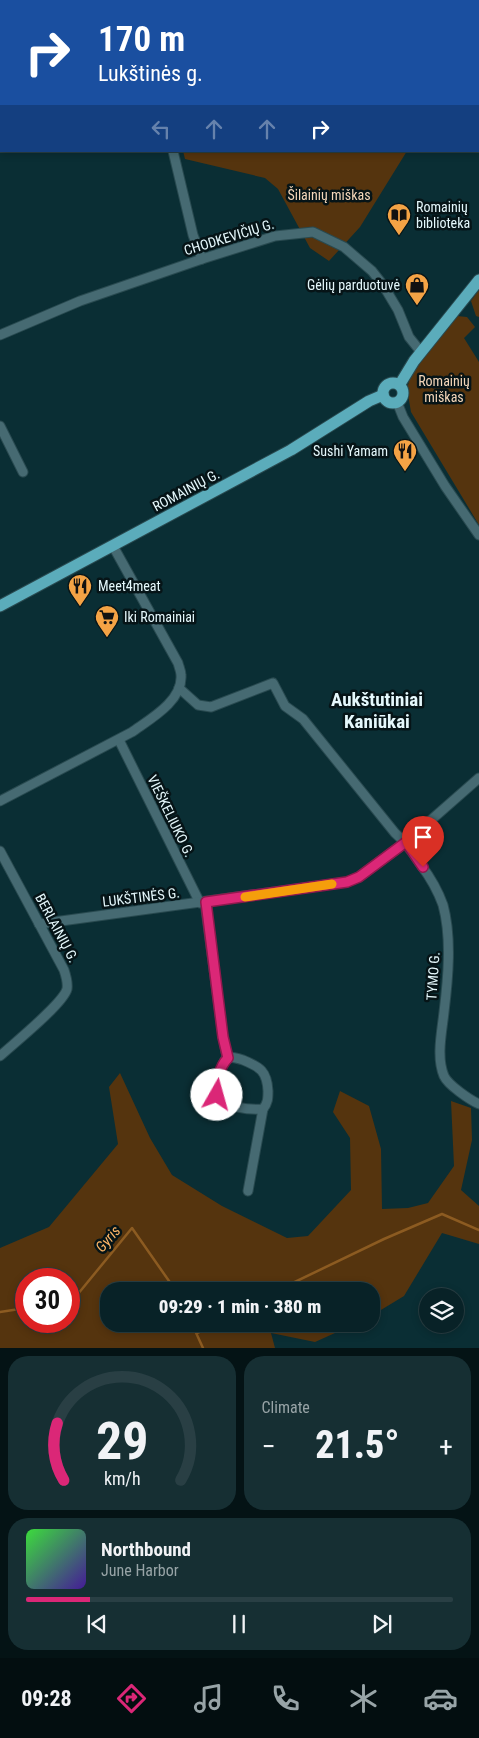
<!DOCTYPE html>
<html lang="en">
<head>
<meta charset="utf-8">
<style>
	:root { --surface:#082227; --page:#162f33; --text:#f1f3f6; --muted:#98a4a7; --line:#293f44; --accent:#db2777 }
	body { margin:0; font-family:"Roboto Condensed",sans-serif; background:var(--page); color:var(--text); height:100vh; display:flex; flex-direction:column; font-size:19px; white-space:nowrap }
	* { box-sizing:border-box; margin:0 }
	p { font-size:16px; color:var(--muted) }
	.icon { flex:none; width:28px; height:28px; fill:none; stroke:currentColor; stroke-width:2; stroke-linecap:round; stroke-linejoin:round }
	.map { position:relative; height:1348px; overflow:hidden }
	.drawer { display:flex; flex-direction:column; gap:8px; padding:8px; background:#041315; flex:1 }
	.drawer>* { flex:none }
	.guide { position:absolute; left:0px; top:0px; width:480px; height:152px; box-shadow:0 2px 8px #0003,0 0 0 1px var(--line); background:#1a4fa0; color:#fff; overflow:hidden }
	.tools { position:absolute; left:419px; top:1288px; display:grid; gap:10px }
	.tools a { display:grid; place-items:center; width:45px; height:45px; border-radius:50%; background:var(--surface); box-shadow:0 2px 8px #0003,0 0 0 1px var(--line); font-size:25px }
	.speed { position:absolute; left:15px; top:1268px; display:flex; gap:10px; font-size:25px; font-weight:700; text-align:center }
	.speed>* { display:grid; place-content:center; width:65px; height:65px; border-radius:50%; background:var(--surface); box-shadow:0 2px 8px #0003,0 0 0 1px var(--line); line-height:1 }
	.speed .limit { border:8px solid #d22; background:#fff; color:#111 }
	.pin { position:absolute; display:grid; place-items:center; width:42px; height:42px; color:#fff; margin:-51px -21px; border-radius:50% 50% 50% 0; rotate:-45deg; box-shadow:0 0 5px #0007 }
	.pin .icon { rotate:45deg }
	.me { position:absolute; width:55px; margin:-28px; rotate:7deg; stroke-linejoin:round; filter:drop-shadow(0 0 4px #0008) }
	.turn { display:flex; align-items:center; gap:18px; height:105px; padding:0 15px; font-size:22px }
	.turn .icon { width:65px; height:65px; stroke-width:2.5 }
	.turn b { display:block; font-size:35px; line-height:42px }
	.lanes { display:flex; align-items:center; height:48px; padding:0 15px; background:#0003; justify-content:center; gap:25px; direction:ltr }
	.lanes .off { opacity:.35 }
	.big { font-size:38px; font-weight:800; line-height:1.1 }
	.drawer .tile { flex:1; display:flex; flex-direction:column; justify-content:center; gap:8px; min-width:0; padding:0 18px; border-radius:20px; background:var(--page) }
	.drawer .dial { align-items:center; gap:0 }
	.dial svg { height:130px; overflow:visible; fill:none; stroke:var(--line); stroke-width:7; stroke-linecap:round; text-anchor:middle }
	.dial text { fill:var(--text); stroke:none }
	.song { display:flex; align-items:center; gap:15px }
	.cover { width:60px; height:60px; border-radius:8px; background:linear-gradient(135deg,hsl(120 70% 55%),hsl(260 70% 35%)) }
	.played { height:5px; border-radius:2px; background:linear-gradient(90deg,var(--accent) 15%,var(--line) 15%) }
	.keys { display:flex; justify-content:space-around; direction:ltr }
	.heat { display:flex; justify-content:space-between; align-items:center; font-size:28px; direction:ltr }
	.drawer .tiles { flex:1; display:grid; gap:8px; grid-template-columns:1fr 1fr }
	.tile:last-child { grid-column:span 2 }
	.trip { position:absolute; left:100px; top:1282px; width:280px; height:50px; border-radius:20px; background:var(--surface); box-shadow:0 2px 8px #0003,0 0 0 1px var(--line); font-weight:800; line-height:50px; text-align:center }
	.dock { display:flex; height:80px; justify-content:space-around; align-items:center; background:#030e10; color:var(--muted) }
	.dock .icon { width:35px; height:35px }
	.dock .active { color:var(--accent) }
	.dock b { font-size:22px; color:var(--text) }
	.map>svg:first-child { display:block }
	.green { fill:#55340e; fill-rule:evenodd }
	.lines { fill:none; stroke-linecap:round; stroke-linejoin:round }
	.stream { stroke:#8c5b21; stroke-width:2.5 }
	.minor-casing { stroke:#294a50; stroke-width:11 }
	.major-casing { stroke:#294a50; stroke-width:13 }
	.minor { stroke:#466a72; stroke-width:9 }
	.major { stroke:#5bacbb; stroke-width:11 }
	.route-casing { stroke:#8e194d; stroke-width:12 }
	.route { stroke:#db2777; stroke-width:9 }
	.slow { stroke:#f59e0b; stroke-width:9 }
	.labels { text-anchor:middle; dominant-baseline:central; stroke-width:5; stroke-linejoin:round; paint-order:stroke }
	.park-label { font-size:14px; fill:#f5d7ba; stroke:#061417 }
	.poi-label { font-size:14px; fill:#e5f8fc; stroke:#061417; text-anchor:start }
	.street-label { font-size:14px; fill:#e5f8fc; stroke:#061417 }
	.water-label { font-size:15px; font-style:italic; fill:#fcb466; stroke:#061417 }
	.district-label { font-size:19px; font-weight:bold; fill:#e5f8fc; stroke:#061417 }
</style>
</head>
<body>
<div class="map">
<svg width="479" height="1348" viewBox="0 0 479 1348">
	<rect width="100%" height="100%" fill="#0a2e34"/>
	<g class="green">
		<path d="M 153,0 L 479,0 L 479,69 L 479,1 Z"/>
		<path d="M 183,151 L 407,151 L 360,227 L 329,261 L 310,248 L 278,189 L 265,178 L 185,159 Z"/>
		<path d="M 479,290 L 479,317 L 476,316 L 471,301 Z"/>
		<path d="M 457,316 L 467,317 L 475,327 L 464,338 L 479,362 L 479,525 L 411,412 L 407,389 L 413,366 Z"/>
		<path d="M 120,1073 L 150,1138 L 172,1175 L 222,1206 L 287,1238 L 308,1236 L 351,1190 L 350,1138 L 333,1112 L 340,1091 L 369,1106 L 381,1149 L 382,1209 L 408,1208 L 428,1203 L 454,1166 L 451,1101 L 471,1108 L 472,1140 L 461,1190 L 479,1206 L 479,1244 L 442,1233 L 404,1296 L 371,1316 L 371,1291 L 109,1291 L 109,1324 L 355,1324 L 315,1342 L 271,1333 L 275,1348 L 0,1348 L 0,1248 L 49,1227 L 118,1144 L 109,1087 ZM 26,1279 L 69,1279 L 69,1321 L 26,1321 Z"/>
	</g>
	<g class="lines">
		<g class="stream">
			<path d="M 276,1291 L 384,1239 L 442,1214 L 479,1230"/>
			<path d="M 69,1301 L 73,1300 L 132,1228 L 176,1291"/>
			<path d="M 0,1312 L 26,1308"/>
			<path d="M 192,1324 L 203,1348"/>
			<path d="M 197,1333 L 216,1324"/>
		</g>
		<g class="minor-casing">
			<g id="minor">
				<path d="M 148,0 L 149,1"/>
				<path d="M 173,151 L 193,235 L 202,259"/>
				<path d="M 0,335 L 80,301 L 202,259 L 275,236 L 313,232 L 344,247 L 372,271 L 383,285 L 398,310 L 409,337 L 421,352"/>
				<path d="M 397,402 L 403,417 L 445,486 L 479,535"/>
				<path d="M 0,426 L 23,472"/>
				<path d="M 179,688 L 198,705 L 211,707 L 273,683 L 285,706 L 303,719 L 395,833 C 406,842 413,853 421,865 C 430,877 438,891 443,905 C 452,938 448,979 444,1012 C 442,1031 436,1057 444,1076 C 448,1085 470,1100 479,1104"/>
				<path d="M 119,740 L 200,903"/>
				<path d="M 0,801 L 132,732 C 150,719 183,701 181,675 C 181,671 179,667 178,663 L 113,546"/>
				<path d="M 0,851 L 64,970 C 66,976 68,983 67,989 C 63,1004 13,1044 0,1056"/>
				<path d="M 205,902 L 223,1037 L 227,1057 C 222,1064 220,1070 219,1079 C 218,1084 216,1089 217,1094 C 221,1108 252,1110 263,1109 C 268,1103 268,1098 268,1091 C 267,1071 260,1067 243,1060 C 237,1058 233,1057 227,1057"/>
				<path d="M 39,924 L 347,882 L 359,877 L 406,842 L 479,778"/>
				<path d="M 248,1191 L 263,1109"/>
			</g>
		</g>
		<g class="major-casing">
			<g id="major">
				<circle cx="393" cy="393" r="10"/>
				<path d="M 400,384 L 414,361 L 479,280"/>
				<path d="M 0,606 L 291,450 L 369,401 L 383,395"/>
			</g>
		</g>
		<use href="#minor" class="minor"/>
		<use href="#major" class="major"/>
	</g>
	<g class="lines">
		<g class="route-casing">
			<path id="route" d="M 217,1095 C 216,1082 219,1067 228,1058 L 223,1037 L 206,902 L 347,882 L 359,877 L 406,842 L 423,867"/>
		</g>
		<use href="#route" class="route"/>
		<path class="slow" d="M 245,897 L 332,884"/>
	</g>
	<defs>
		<g id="library-pin" transform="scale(1.25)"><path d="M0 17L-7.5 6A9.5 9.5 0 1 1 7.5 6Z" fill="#f4a345" stroke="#061417"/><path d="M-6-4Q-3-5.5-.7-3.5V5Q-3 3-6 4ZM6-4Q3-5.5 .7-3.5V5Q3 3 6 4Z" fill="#111"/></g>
		<g id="shop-pin" transform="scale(1.25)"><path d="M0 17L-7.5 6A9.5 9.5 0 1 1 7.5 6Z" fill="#f4a345" stroke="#061417"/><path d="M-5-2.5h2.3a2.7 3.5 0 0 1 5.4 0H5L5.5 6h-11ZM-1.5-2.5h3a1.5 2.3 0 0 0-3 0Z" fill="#111"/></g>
		<g id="restaurant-pin" transform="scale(1.25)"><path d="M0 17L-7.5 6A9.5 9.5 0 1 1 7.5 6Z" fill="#f4a345" stroke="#061417"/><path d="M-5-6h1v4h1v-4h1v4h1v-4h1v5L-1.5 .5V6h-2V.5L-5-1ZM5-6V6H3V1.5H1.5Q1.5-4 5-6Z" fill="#111"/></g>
		<g id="supermarket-pin" transform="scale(1.25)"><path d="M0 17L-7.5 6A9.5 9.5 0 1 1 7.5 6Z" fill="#f4a345" stroke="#061417"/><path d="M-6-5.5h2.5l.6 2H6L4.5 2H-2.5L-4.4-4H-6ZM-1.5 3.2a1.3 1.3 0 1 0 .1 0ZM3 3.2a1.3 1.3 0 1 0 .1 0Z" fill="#111"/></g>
	</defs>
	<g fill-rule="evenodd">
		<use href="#library-pin" x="399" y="215"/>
		<use href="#shop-pin" x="417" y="285"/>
		<use href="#restaurant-pin" x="405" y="451"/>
		<use href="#restaurant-pin" x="80" y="586"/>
		<use href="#supermarket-pin" x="107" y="617"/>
	</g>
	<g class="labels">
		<g class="park-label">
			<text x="329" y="195">Šilainių miškas</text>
			<text x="444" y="381">Romainių<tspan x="444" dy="16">miškas</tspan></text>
		</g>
		<g class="poi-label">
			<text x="416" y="207">Romainių<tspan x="416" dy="16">biblioteka</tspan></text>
			<text x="400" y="285" text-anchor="end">Gėlių parduotuvė</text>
			<text x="388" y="451" text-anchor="end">Sushi Yamam</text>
			<text x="98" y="586">Meet4meat</text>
			<text x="124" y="617">Iki Romainiai</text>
		</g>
		<g class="street-label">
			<text transform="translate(229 237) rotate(-17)">CHODKEVIČIŲ G.</text>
			<text transform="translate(186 490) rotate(-28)">ROMAINIŲ G.</text>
			<text transform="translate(171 816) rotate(64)">VIEŠKELIUKO G.</text>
			<text transform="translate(141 897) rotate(-7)">LUKŠTINĖS G.</text>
			<text transform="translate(57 928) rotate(62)">BERLAINIŲ G.</text>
			<text transform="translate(433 976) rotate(-86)">TYMO G.</text>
		</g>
		<g class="water-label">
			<text transform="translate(108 1239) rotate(-49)">Gyris</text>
		</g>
		<g class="district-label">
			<text x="377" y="699">Aukštutiniai<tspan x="377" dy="22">Kaniūkai</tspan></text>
		</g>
	</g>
</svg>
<div class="tools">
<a><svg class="icon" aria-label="layers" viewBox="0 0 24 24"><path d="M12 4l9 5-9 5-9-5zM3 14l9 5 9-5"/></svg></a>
</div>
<div class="speed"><div class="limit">30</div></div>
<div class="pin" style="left:423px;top:867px;background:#d93025"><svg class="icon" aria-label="arrive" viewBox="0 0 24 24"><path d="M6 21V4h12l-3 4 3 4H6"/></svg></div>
<svg class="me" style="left:217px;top:1095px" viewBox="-20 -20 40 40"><circle r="19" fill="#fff"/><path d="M0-13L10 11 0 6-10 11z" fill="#db2777"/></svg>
<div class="trip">09:29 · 1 min · 380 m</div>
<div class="guide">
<div class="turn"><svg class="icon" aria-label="right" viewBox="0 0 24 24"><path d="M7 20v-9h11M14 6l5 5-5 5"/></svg><div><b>170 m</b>Lukštinės g.</div></div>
<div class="lanes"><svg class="icon off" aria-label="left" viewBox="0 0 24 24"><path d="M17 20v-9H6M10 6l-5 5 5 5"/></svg><svg class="icon off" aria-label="ahead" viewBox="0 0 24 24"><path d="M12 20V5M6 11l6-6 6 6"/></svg><svg class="icon off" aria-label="ahead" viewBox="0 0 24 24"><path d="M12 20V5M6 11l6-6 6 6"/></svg><svg class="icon" aria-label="right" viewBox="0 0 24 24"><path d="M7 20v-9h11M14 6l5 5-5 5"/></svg></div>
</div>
</div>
<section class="drawer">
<div class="tiles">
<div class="tile dial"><svg viewBox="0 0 100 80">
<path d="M14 69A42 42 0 1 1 86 69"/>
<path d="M14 69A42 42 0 0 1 10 34" stroke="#db2777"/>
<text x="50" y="56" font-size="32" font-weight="700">29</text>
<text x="50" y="72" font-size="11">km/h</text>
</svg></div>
<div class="tile"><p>Climate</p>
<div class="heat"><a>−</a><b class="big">21.5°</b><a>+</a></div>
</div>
<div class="tile">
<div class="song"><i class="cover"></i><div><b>Northbound</b><p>June Harbor</p></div></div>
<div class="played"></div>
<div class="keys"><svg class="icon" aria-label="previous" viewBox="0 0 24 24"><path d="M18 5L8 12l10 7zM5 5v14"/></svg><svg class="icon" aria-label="pause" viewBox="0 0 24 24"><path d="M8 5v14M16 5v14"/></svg><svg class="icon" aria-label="next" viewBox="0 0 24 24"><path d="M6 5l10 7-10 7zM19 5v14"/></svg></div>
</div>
</div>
</section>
<nav class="dock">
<b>09:28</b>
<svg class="icon active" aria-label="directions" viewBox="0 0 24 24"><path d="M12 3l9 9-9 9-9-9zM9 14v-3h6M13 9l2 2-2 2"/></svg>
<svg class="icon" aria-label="music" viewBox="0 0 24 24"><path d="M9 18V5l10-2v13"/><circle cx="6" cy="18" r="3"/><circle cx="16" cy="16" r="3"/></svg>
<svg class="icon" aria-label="phone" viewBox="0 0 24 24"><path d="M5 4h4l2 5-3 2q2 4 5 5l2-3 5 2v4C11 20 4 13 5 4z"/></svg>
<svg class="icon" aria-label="climate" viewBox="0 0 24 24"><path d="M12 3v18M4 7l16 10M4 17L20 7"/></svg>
<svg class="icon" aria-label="car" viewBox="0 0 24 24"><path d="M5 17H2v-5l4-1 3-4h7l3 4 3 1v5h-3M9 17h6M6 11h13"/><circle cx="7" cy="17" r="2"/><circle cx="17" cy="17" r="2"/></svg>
</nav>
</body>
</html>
